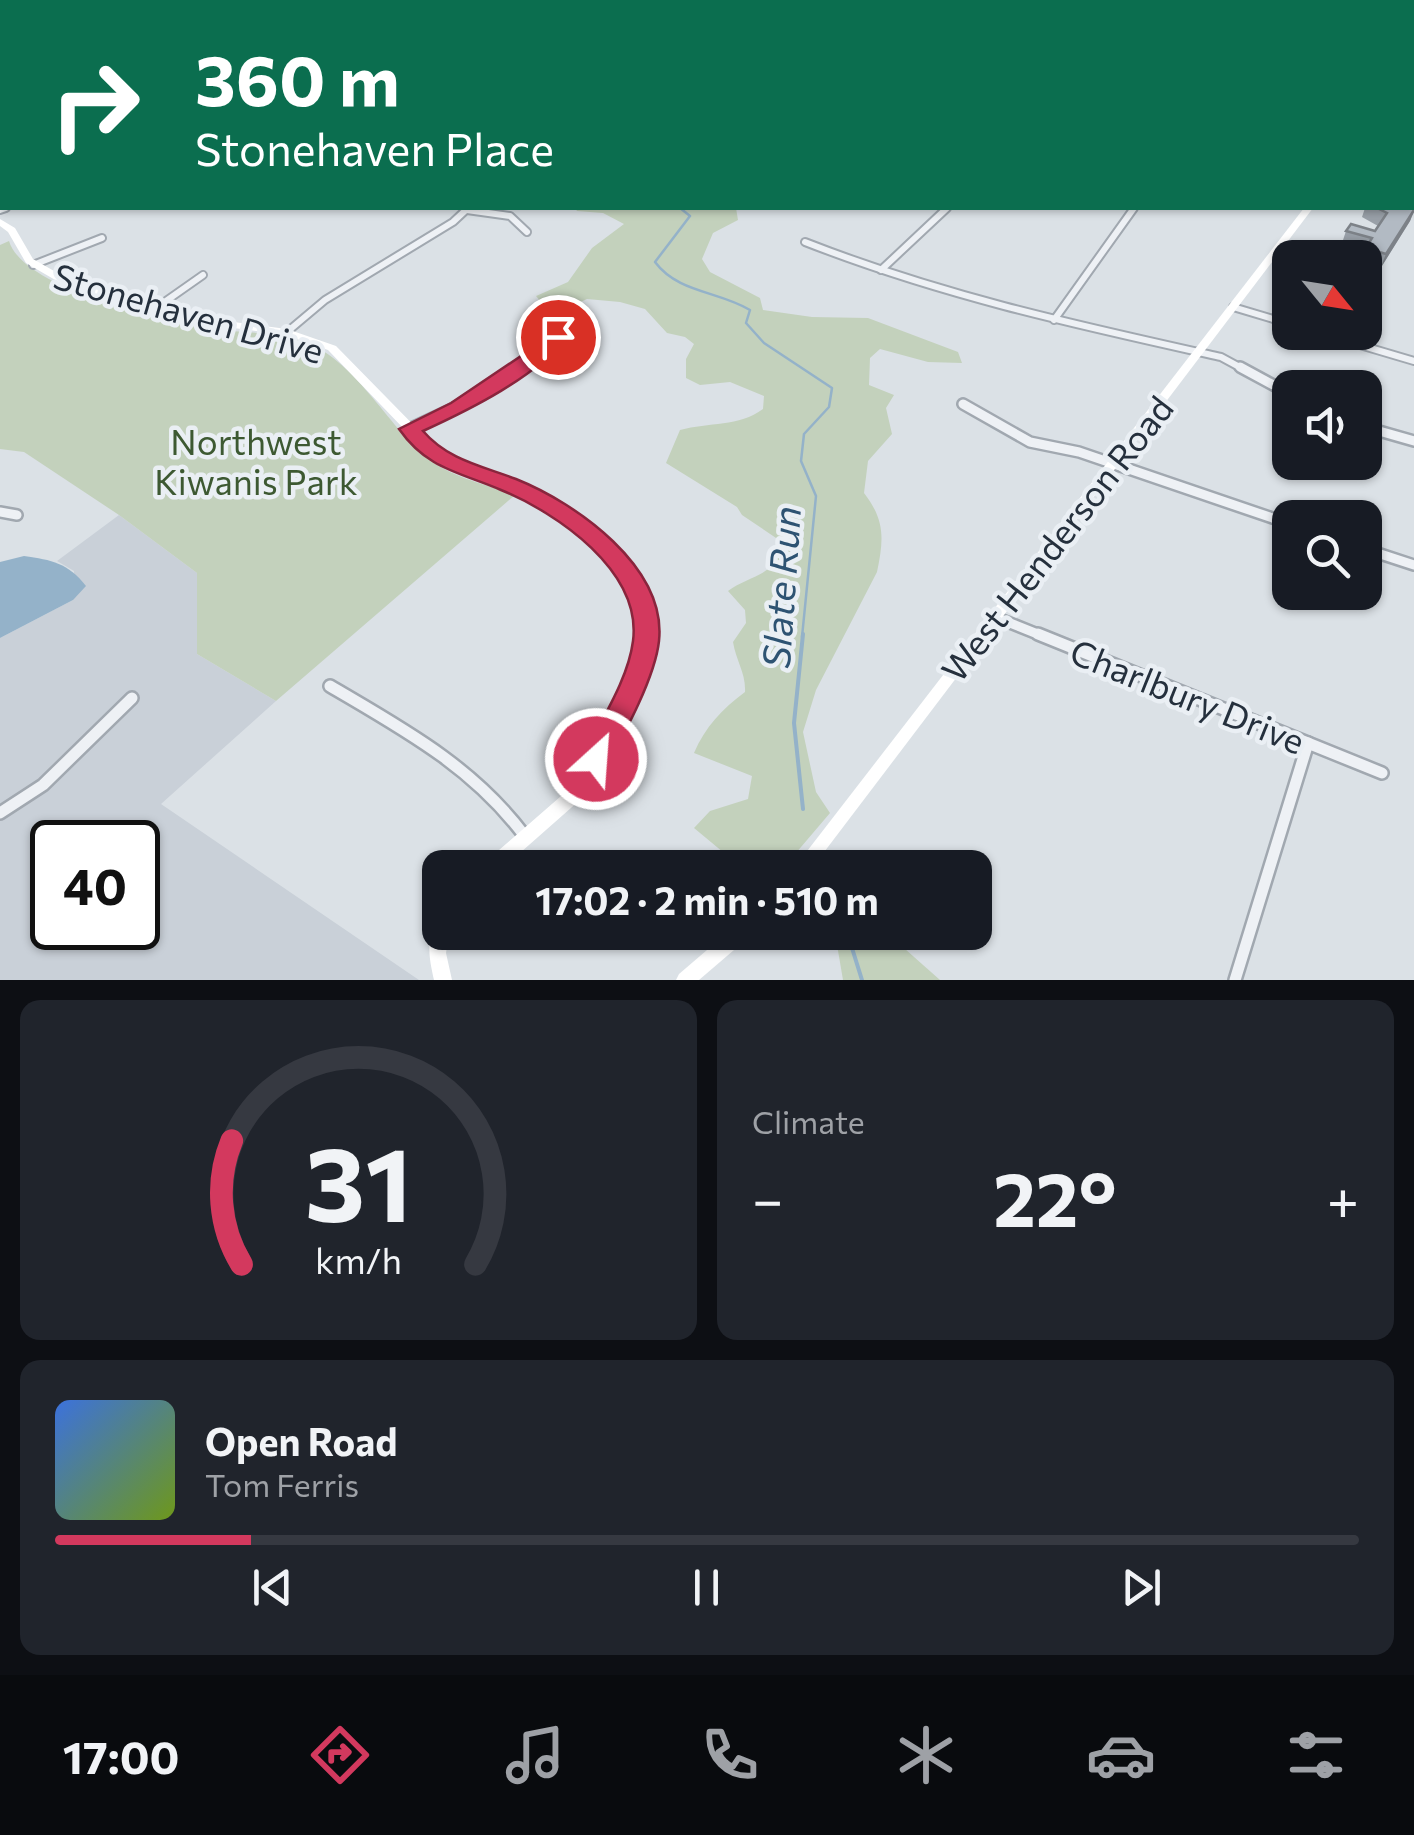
<!DOCTYPE html>
<html lang="en">
<head>
<meta charset="utf-8">
<style>
	:root { --surface:#171b24; --page:#20242c; --text:#f1f3f6; --muted:#9ea1a6; --line:#363941; --accent:#d3395e }
	body { margin:0; font-family:Commissioner,sans-serif; background:var(--page); color:var(--text); height:100vh; display:flex; flex-direction:column; font-size:38px; white-space:nowrap }
	* { box-sizing:border-box; margin:0 }
	p { font-size:32px; color:var(--muted) }
	.icon { flex:none; width:55px; height:55px; fill:none; stroke:currentColor; stroke-width:2; stroke-linecap:round; stroke-linejoin:round }
	.map { position:relative; height:980px; overflow:hidden }
	.side { display:flex; flex-direction:column; gap:20px; padding:20px; background:#0d0f14; flex:1 }
	.side>* { flex:none }
	.banner { position:absolute; left:0px; top:0px; width:1415px; height:210px; box-shadow:0 2px 8px #0004; background:#0b6e4f; color:#fff; overflow:hidden }
	.needle { width:65px; rotate:120deg }
	.fabs { position:absolute; left:1272px; top:240px; display:grid; gap:20px }
	.fabs a { display:grid; place-items:center; width:110px; height:110px; border-radius:20px; background:var(--surface); box-shadow:0 2px 8px #0004; font-size:50px }
	.speed { position:absolute; left:30px; top:820px; display:flex; gap:20px; font-size:50px; font-weight:700; text-align:center }
	.speed>* { display:grid; place-content:center; width:130px; height:130px; border-radius:50%; background:var(--surface); box-shadow:0 2px 8px #0004; line-height:1 }
	.speed .limit { border:5px solid #111; border-radius:15px; background:#fff; color:#111 }
	.pin { position:absolute; display:grid; place-items:center; width:85px; height:85px; color:#fff; margin:-42px; border:5px solid #fff; border-radius:50%; box-shadow:0 2px 10px #0007 }
	.me { position:absolute; width:110px; margin:-55px; rotate:26deg; stroke-linejoin:round; filter:drop-shadow(0 0 8px #0008) }
	.turn { display:flex; align-items:center; gap:35px; height:210px; padding:0 30px; font-size:45px }
	.turn .icon { width:130px; height:130px; stroke-width:2.5 }
	.turn b { display:block; font-size:70px; line-height:85px }
	.big { font-size:75px; font-weight:700; line-height:1.1 }
	.side .tile { flex:1; display:flex; flex-direction:column; justify-content:center; gap:15px; min-width:0; padding:0 35px; border-radius:20px; background:var(--page) }
	.side .dial { align-items:center; gap:0 }
	.dial svg { height:260px; overflow:visible; fill:none; stroke:var(--line); stroke-width:7; stroke-linecap:round; text-anchor:middle }
	.dial text { fill:var(--text); stroke:none }
	.song { display:flex; align-items:center; gap:30px }
	.cover { width:120px; height:120px; border-radius:15px; background:linear-gradient(135deg,hsl(220 70% 55%),hsl(80 70% 35%)) }
	.played { height:10px; border-radius:5px; background:linear-gradient(90deg,var(--accent) 15%,var(--line) 15%) }
	.keys { display:flex; justify-content:space-around; direction:ltr }
	.heat { display:flex; justify-content:space-between; align-items:center; font-size:55px; direction:ltr }
	.side .tiles { flex:1; display:grid; gap:20px; grid-template-columns:1fr 1fr }
	.tile:last-child { grid-column:span 2 }
	.trip { position:absolute; left:422px; top:850px; width:570px; height:100px; border-radius:20px; background:var(--surface); box-shadow:0 2px 8px #0004; font-weight:700; line-height:100px; text-align:center }
	.tabs { display:flex; height:160px; justify-content:space-around; align-items:center; background:#090b0e; color:var(--muted) }
	.tabs .icon { width:70px; height:70px }
	.tabs .current { color:var(--accent) }
	.tabs b { font-size:45px; color:var(--text) }
	.map>svg:first-child { display:block }
	.built { fill:#c9d0d8; fill-rule:evenodd }
	.green { fill:#c3d1bc }
	.water { fill:#94b2c9 }
	.lines { fill:none; stroke-linecap:round; stroke-linejoin:round }
	.stream-far1 { stroke:#94b2c9; stroke-width:2.5 }
	.stream { stroke:#94b2c9; stroke-width:4 }
	.street-far3-casing { stroke:#a1a8b0; stroke-width:8 }
	.street-far2-casing { stroke:#a1a8b0; stroke-width:10 }
	.street-far1-casing { stroke:#a1a8b0; stroke-width:14 }
	.street-casing { stroke:#a1a8b0; stroke-width:16 }
	.street-far3 { stroke:#eef1f5; stroke-width:5 }
	.street-far2 { stroke:#eef1f5; stroke-width:6 }
	.street-far1 { stroke:#eef1f5; stroke-width:9 }
	.street { stroke:#eef1f5; stroke-width:11 }
	.secondary { fill:#fff; fill-rule:evenodd }
	.wall { fill:#99a0a8 }
	.shaded-wall { fill:#7d8288 }
	.building { fill:#b2bac3; stroke:#7d8288; stroke-width:2.5 }
	.route { fill:#d3395e; stroke:#89253d; stroke-width:2.5 }
	.labels { text-anchor:middle; dominant-baseline:central; stroke-width:9; stroke-linejoin:round; paint-order:stroke }
	.street-label { font-size:35px; fill:#25303d; stroke:#eaeff4 }
	.park-label { font-size:35px; fill:#3d5932; stroke:#eaeff4 }
	.water-label { font-size:38px; font-style:italic; fill:#2e5372; stroke:#eaeff4 }
</style>
</head>
<body>
<div class="map">
<svg width="1414" height="980" viewBox="0 0 1414 980">
	<rect width="100%" height="100%" fill="#dbe1e6"/>
	<path class="built" d="M 119,515 L 197,573 L 197,654 L 276,701 L 161,804 L 419,980 L 0,980 L 0,638 L 73,600 L 74,571 L 57,561 ZM 52,842 L 138,842 L 138,928 L 52,928 Z"/>
	<g class="green">
		<path d="M 575,208 L 736,208 L 738,220 L 713,233 L 702,259 L 710,272 L 760,298 L 763,310 L 812,317 L 868,318 L 958,352 L 962,363 L 928,362 L 880,349 L 870,358 L 869,385 L 894,395 L 886,408 L 892,434 L 868,461 L 864,493 C 885,520 884,539 877,572 L 816,690 L 803,732 L 816,792 L 830,813 L 784,867 L 741,867 L 694,828 L 710,811 L 748,799 L 752,776 L 694,753 C 705,727 722,709 745,692 C 746,673 736,661 733,642 L 746,623 L 745,610 L 728,591 C 750,574 782,576 779,540 L 742,515 L 737,507 L 666,463 L 680,430 C 709,422 739,427 763,409 L 764,396 L 730,382 L 700,385 L 686,378 L 686,359 L 694,344 L 685,337 L 667,333 L 645,309 L 620,302 L 587,299 L 559,312 L 546,308 L 536,296 L 568,282 L 592,248 L 624,224 L 603,213 L 577,211 Z"/>
		<path d="M 9,241 C 24,290 164,319 213,328 C 240,334 269,331 296,339 C 352,354 383,420 425,456 C 451,478 483,483 515,495 L 276,701 L 197,654 L 197,573 L 119,515 L 24,452 L 0,449 L 0,245 Z"/>
		<path d="M 835,933 L 887,933 L 940,980 L 843,980 Z"/>
	</g>
	<path class="water" d="M 24,556 C 52,560 68,563 86,586 L 73,600 L 0,638 L 0,562 Z"/>
	<g class="lines">
		<path class="stream-far1" d="M 680,208 L 690,216 L 655,262 C 678,293 719,291 750,310 L 746,323 L 764,343 L 832,388 L 829,407 L 804,434 L 801,461 L 816,496 L 802,637"/>
		<g class="stream">
			<path d="M 803,634 L 794,723 L 803,809"/>
			<path d="M 847,932 L 862,980"/>
		</g>
		<g class="street-far3-casing">
			<g id="street-far3">
				<path d="M 1027,0 L 1036,2"/>
				<path d="M 1250,0 L 1263,2"/>
			</g>
		</g>
		<g class="street-far2-casing">
			<g id="street-far2">
				<path d="M 0,210 L 6,208"/>
				<path d="M 467,210 L 510,216 L 527,232"/>
				<path d="M 805,242 C 943,296 1077,325 1221,357 L 1245,370"/>
				<path d="M 33,265 L 102,238"/>
				<path d="M 881,270 L 947,208"/>
				<path d="M 1233,307 L 1290,324"/>
				<path d="M 156,308 L 203,275"/>
				<path d="M 1054,320 L 1134,208"/>
				<path d="M 287,332 L 325,300 L 453,222 L 468,208"/>
				<path d="M 1316,332 L 1414,361"/>
				<path d="M 520,370 L 557,337"/>
			</g>
		</g>
		<g class="street-far1-casing">
			<g id="street-far1">
				<path d="M 1240,367 L 1290,394"/>
				<path d="M 963,404 L 1030,442 L 1079,452 L 1290,524"/>
				<path d="M 1365,427 L 1414,441"/>
				<path d="M 409,429 L 467,402 L 523,367"/>
				<path d="M 0,512 L 17,515"/>
				<path d="M 1365,549 L 1414,565"/>
				<path d="M 995,617 L 1045,637"/>
			</g>
		</g>
		<g class="street-casing">
			<g id="street">
				<path d="M 1038,634 L 1382,773"/>
				<path d="M 330,686 C 403,729 472,766 524,835"/>
				<path d="M 0,813 L 43,785 L 132,698"/>
				<path d="M 1235,980 L 1308,743"/>
			</g>
		</g>
		<use href="#street-far3" class="street-far3"/>
		<use href="#street-far2" class="street-far2"/>
		<use href="#street-far1" class="street-far1"/>
		<use href="#street" class="street"/>
		<g class="secondary">
			<path d="M 3,0 L 14,0 L 1,3 L 0,2 Z"/>
			<path d="M 1412,50 L 1414,50 L 1412,56 Z"/>
			<rect x="1412" y="197" width="2" height="6"/>
			<path d="M 1304,208 L 1313,208 L 812,868 L 794,868 Z"/>
			<path d="M 0,219 L 15,228 L 33,259 L 77,284 L 219,320 L 287,329 L 336,346 L 439,451 L 464,466 L 527,487 L 555,503 L 607,543 L 633,570 L 652,611 L 654,639 L 649,661 L 614,741 L 580,800 L 503,868 L 482,868 L 484,863 L 568,790 L 599,739 L 635,661 L 640,639 L 638,611 L 622,575 L 597,549 L 547,509 L 519,493 L 456,472 L 431,457 L 328,350 L 285,335 L 219,326 L 69,288 L 26,263 L 8,232 L 0,226 Z"/>
			<path d="M 440,924 L 440,932 L 449,932 L 446,953 L 452,980 L 434,980 C 430,961 426,945 434,926 Z"/>
			<path d="M 728,932 L 751,932 L 748,938 L 699,980 L 676,980 L 679,974 Z"/>
		</g>
	</g>
	<path class="wall" d="M 1414,206 L 1414,212 L 1410,221 L 1380,269 L 1365,265 L 1365,258 L 1362,258 L 1364,253 L 1341,246 L 1346,231 L 1375,231 L 1378,226 L 1362,217 L 1365,208 L 1412,208 Z"/>
	<path class="shaded-wall" d="M 1414,210 L 1410,221 L 1380,269 L 1386,254 Z"/>
	<path class="building" d="M 1412,205 L 1414,210 L 1386,254 L 1366,248 L 1372,238 L 1346,231 L 1351,224 L 1375,231 L 1387,213 L 1377,208 L 1412,208 Z"/>
	<path class="route" d="M 558,331 L 567,337 C 536,377 469,410 423,431 C 448,460 482,466 516,479 C 576,503 667,567 659,641 C 655,678 624,734 606,767 L 596,771 L 586,767 L 582,759 C 599,723 628,681 633,641 C 642,571 557,513 501,490 C 459,472 427,469 399,429 L 451,403 Z"/>
	<g class="labels">
		<g class="street-label">
			<text transform="translate(189 312) rotate(16)">Stonehaven Drive</text>
			<text transform="translate(1056 538) rotate(-52)">West Henderson Road</text>
			<text transform="translate(1188 695) rotate(22)">Charlbury Drive</text>
		</g>
		<g class="park-label">
			<text x="256" y="440">Northwest<tspan x="256" dy="40">Kiwanis Park</tspan></text>
		</g>
		<g class="water-label">
			<text transform="translate(780 587) rotate(-86)">Slate Run</text>
		</g>
	</g>
</svg>
<div class="fabs">
<a><svg class="needle" viewBox="-14 -14 28 28"><path d="M0-13l5 13h-10z" fill="#e53935"/><path d="M0 13l5-13h-10z" fill="#9ea1a6"/></svg></a>
<a><svg class="icon" aria-label="sound" viewBox="0 0 24 24"><path d="M4 9h4l5-4v14l-5-4H4zM17 9q2 3 0 6"/></svg></a>
<a><svg class="icon" aria-label="search" viewBox="0 0 24 24"><circle cx="10" cy="10" r="6"/><path d="M15 15l6 6"/></svg></a>
</div>
<div class="speed"><div class="limit">40</div></div>
<div class="pin" style="left:558px;top:337px;background:#d93025"><svg class="icon" aria-label="arrive" viewBox="0 0 24 24"><path d="M6 21V4h12l-3 4 3 4H6"/></svg></div>
<svg class="me" style="left:596px;top:759px" viewBox="-20 -20 40 40"><circle r="17" fill="#d3395e" stroke="#fff" stroke-width="3"/><path d="M0-11L8 9 0 5-8 9z" fill="#fff"/></svg>
<div class="trip">17:02 · 2 min · 510 m</div>
<div class="banner">
<div class="turn"><svg class="icon" aria-label="right" viewBox="0 0 24 24"><path d="M7 20v-9h11M14 6l5 5-5 5"/></svg><div><b>360 m</b>Stonehaven Place</div></div>
</div>
</div>
<section class="side">
<div class="tiles">
<div class="tile dial"><svg viewBox="0 0 100 80">
<path d="M14 69A42 42 0 1 1 86 69"/>
<path d="M14 69A42 42 0 0 1 11 31" stroke="#d3395e"/>
<text x="50" y="56" font-size="32" font-weight="700">31</text>
<text x="50" y="72" font-size="11">km/h</text>
</svg></div>
<div class="tile"><p>Climate</p>
<div class="heat"><a>−</a><b class="big">22°</b><a>+</a></div>
</div>
<div class="tile">
<div class="song"><i class="cover"></i><div><b>Open Road</b><p>Tom Ferris</p></div></div>
<div class="played"></div>
<div class="keys"><svg class="icon" aria-label="previous" viewBox="0 0 24 24"><path d="M18 5L8 12l10 7zM5 5v14"/></svg><svg class="icon" aria-label="pause" viewBox="0 0 24 24"><path d="M8 5v14M16 5v14"/></svg><svg class="icon" aria-label="next" viewBox="0 0 24 24"><path d="M6 5l10 7-10 7zM19 5v14"/></svg></div>
</div>
</div>
</section>
<nav class="tabs">
<b>17:00</b>
<svg class="icon current" aria-label="directions" viewBox="0 0 24 24"><path d="M12 3l9 9-9 9-9-9zM9 14v-3h6M13 9l2 2-2 2"/></svg>
<svg class="icon" aria-label="music" viewBox="0 0 24 24"><path d="M9 18V5l10-2v13"/><circle cx="6" cy="18" r="3"/><circle cx="16" cy="16" r="3"/></svg>
<svg class="icon" aria-label="phone" viewBox="0 0 24 24"><path d="M5 4h4l2 5-3 2q2 4 5 5l2-3 5 2v4C11 20 4 13 5 4z"/></svg>
<svg class="icon" aria-label="climate" viewBox="0 0 24 24"><path d="M12 3v18M4 7l16 10M4 17L20 7"/></svg>
<svg class="icon" aria-label="car" viewBox="0 0 24 24"><path d="M5 17H2v-5l4-1 3-4h7l3 4 3 1v5h-3M9 17h6M6 11h13"/><circle cx="7" cy="17" r="2"/><circle cx="17" cy="17" r="2"/></svg>
<svg class="icon" aria-label="filters" viewBox="0 0 24 24"><path d="M4 7h16M4 17h16"/><circle cx="9" cy="7" r="2"/><circle cx="15" cy="17" r="2"/></svg>
</nav>
</body>
</html>
